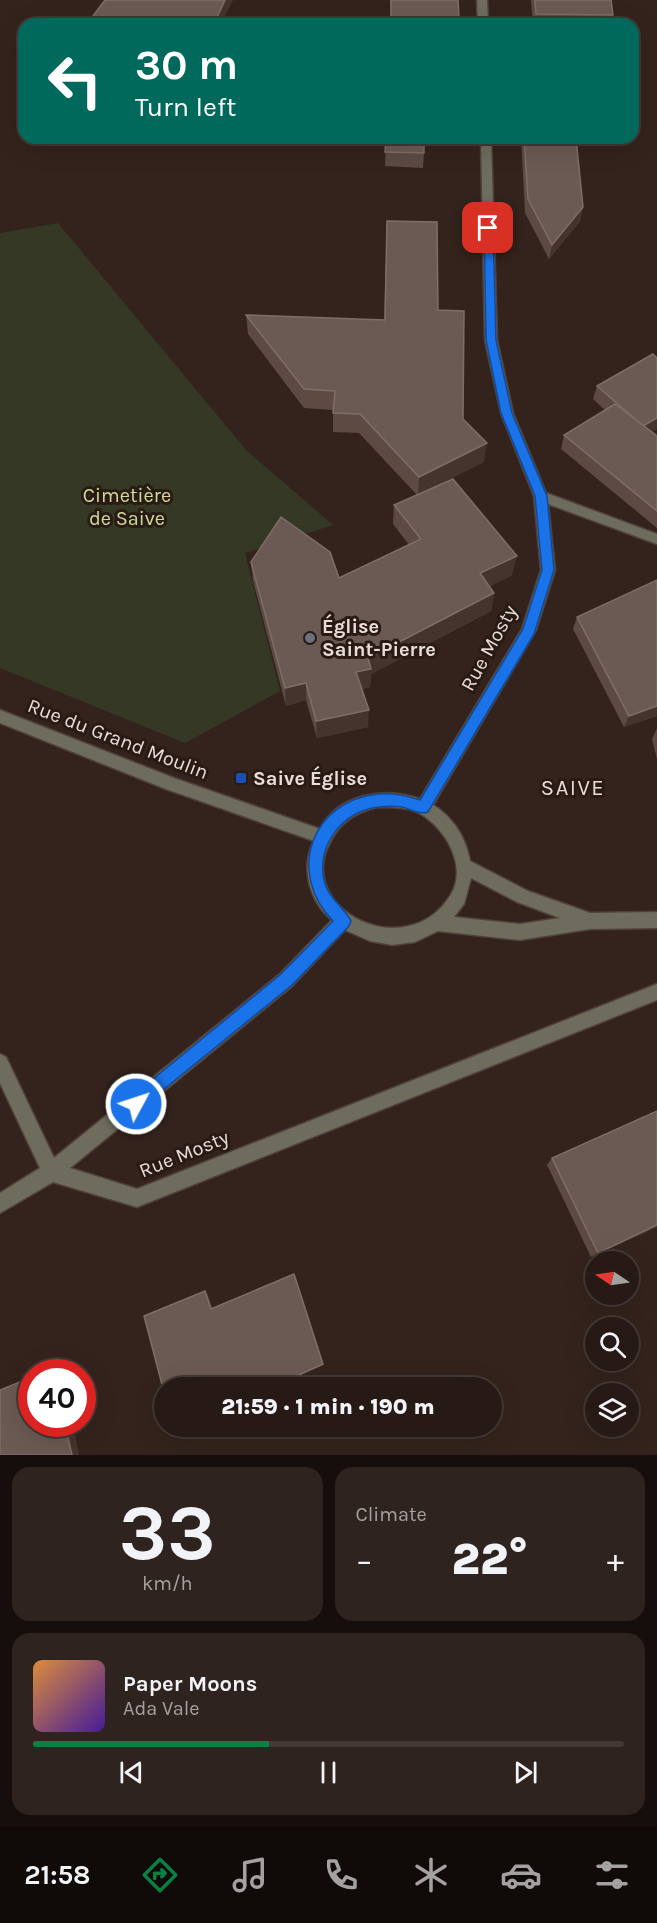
<!DOCTYPE html>
<html lang="en">
<head>
<meta charset="utf-8">
<style>
	:root { --surface:#271a16; --page:#2f231f; --text:#f1f3f6; --muted:#a4a1a1; --line:#433835; --accent:#0b8043 }
	body { margin:0; font-family:Karla,sans-serif; background:var(--page); color:var(--text); height:100vh; display:flex; flex-direction:column; font-size:22px; white-space:nowrap }
	* { box-sizing:border-box; margin:0 }
	p { font-size:20px; color:var(--muted) }
	.icon { flex:none; width:33px; height:33px; fill:none; stroke:currentColor; stroke-width:2; stroke-linecap:round; stroke-linejoin:round }
	.map { position:relative; height:1455px; overflow:hidden }
	.side { display:flex; flex-direction:column; gap:12px; padding:12px; background:#150e0c; flex:1 }
	.side>* { flex:none }
	.banner { position:absolute; left:18px; top:18px; width:621px; height:126px; border-radius:18px; box-shadow:0 6px 24px #0002,0 0 0 2px var(--line); background:#00695c; color:#fff; overflow:hidden }
	.needle { width:39px; rotate:283deg }
	.buttons { position:absolute; left:585px; top:1251px; display:grid; gap:12px }
	.buttons a { display:grid; place-items:center; width:54px; height:54px; border-radius:50%; background:var(--surface); box-shadow:0 6px 24px #0002,0 0 0 2px var(--line); font-size:30px }
	.speed { position:absolute; left:18px; top:1359px; display:flex; gap:12px; font-size:30px; font-weight:700; text-align:center }
	.speed>* { display:grid; place-content:center; width:78px; height:78px; border-radius:50%; background:var(--surface); box-shadow:0 6px 24px #0002,0 0 0 2px var(--line); line-height:1 }
	.speed .limit { border:9px solid #d22; background:#fff; color:#111 }
	.pin { position:absolute; display:grid; place-items:center; width:51px; height:51px; color:#fff; margin:-26px; border-radius:12px; box-shadow:0 3px 9px #0006 }
	.me { position:absolute; width:66px; margin:-33px; rotate:50deg; stroke-linejoin:round; filter:drop-shadow(0 0 4px #0008) }
	.turn { display:flex; align-items:center; gap:21px; height:126px; padding:0 18px; font-size:27px }
	.turn .icon { width:78px; height:78px; stroke-width:2.5 }
	.turn b { display:block; font-size:42px; line-height:51px }
	.big { font-size:45px; font-weight:800; line-height:1.1 }
	.side .tile { flex:1; display:flex; flex-direction:column; justify-content:center; gap:9px; min-width:0; padding:0 21px; border-radius:18px; background:var(--page) }
	.side .dial { align-items:center; gap:0 }
	.dial b { font-size:78px; line-height:1 }
	.song { display:flex; align-items:center; gap:18px }
	.cover { width:72px; height:72px; border-radius:9px; background:linear-gradient(135deg,hsl(30 70% 55%),hsl(260 70% 35%)) }
	.played { height:6px; border-radius:3px; background:linear-gradient(90deg,var(--accent) 40%,var(--line) 40%) }
	.keys { display:flex; justify-content:space-around; direction:ltr }
	.heat { display:flex; justify-content:space-between; align-items:center; font-size:33px; direction:ltr }
	.side .tiles { flex:1; display:grid; gap:12px; grid-template-columns:1fr 1fr }
	.tile:last-child { grid-column:span 2 }
	.trip { position:absolute; left:154px; top:1377px; width:348px; height:60px; border-radius:30px; background:var(--surface); box-shadow:0 6px 24px #0002,0 0 0 2px var(--line); font-weight:800; line-height:60px; text-align:center }
	.tab-bar { display:flex; height:96px; justify-content:space-around; align-items:center; background:#100a09; color:var(--muted) }
	.tab-bar .icon { width:42px; height:42px }
	.tab-bar .selected { color:var(--accent) }
	.tab-bar b { font-size:27px; color:var(--text) }
	.map>svg:first-child { display:block }
	.green { fill:#343824 }
	.lines { fill:none; stroke-linecap:round; stroke-linejoin:round }
	.minor-casing { stroke:#51413b; stroke-width:3 }
	.minor { fill:#6e6c5c; fill-rule:evenodd }
	.wall { fill:#5c4a43 }
	.shaded-wall { fill:#45342d }
	.building { fill:#6b5a53; stroke:#7e6e68; stroke-width:1.5 }
	.route { fill:#1a73e8; stroke:#114b97; stroke-width:1.5 }
	.worship-dot { fill:#6b7280; stroke:#291a13; stroke-width:2 }
	.transit-dot { fill:#1a4fb4; stroke:#291a13; stroke-width:2 }
	.labels { text-anchor:middle; dominant-baseline:central; stroke-width:6; stroke-linejoin:round; paint-order:stroke }
	.park-label { font-size:20px; fill:#cfdb9c; stroke:#291a13 }
	.poi-label { font-size:20px; font-weight:bold; fill:#e8ddd9; stroke:#291a13; text-anchor:start }
	.street-label { font-size:20px; fill:#e8ddd9; stroke:#291a13 }
	.quarter-label { font-size:22px; letter-spacing:1.5px; fill:#e8ddd9; stroke:#291a13 }
</style>
</head>
<body>
<div class="map">
<svg width="657" height="1455" viewBox="0 0 657 1455">
	<rect width="100%" height="100%" fill="#34231d"/>
	<path class="green" d="M 58,223 L 246,450 L 333,525 L 245,553 L 280,691 L 185,743 L 0,668 L 0,233 Z"/>
	<g class="lines">
		<g class="minor-casing">
			<g id="minor">
				<path d="M 477,0 L 487,0 L 488,24 L 478,24 Z"/>
				<path d="M 481,138 L 491,138 L 497,340 L 513,413 L 546,493 L 657,534 L 657,544 L 548,504 L 555,570 L 536,630 L 433,805 C 453,817 466,838 470,861 L 528,891 L 590,913 L 657,912 L 657,928 L 590,929 L 520,940 L 438,931 L 415,942 L 392,945 L 370,941 L 345,930 L 292,986 L 70,1168 L 137,1189 L 657,984 L 657,1000 L 137,1207 L 53,1182 L 0,1213 L 0,1193 L 40,1168 L 0,1083 L 0,1054 L 6,1057 L 54,1158 L 280,974 L 332,920 C 310,902 300,868 314,841 L 166,789 L 0,723 L 0,710 L 174,778 L 320,829 C 339,793 385,787 420,799 L 522,629 L 541,570 L 534,496 L 501,413 L 485,340 ZM 377,807 C 390,807 405,807 417,812 C 445,826 469,867 450,896 C 406,965 296,910 329,844 C 340,822 354,813 377,807 ZM 471,878 L 517,902 L 560,918 L 520,924 L 454,917 L 464,904 Z"/>
			</g>
		</g>
		<use href="#minor" class="minor"/>
	</g>
	<g class="wall">
		<path d="M 390,0 L 458,0 L 459,24 L 391,24 Z"/>
		<path d="M 531,0 L 611,0 L 613,15 L 611,24 L 533,24 Z"/>
		<path d="M 386,138 L 424,153 L 423,168 L 385,166 Z"/>
		<path d="M 521,138 L 576,138 L 583,207 L 580,221 L 549,259 L 525,213 Z"/>
		<path d="M 387,221 L 438,310 L 463,419 L 484,462 L 427,490 L 512,575 L 490,586 L 494,593 L 491,611 L 371,674 L 370,687 L 361,689 L 368,727 L 317,738 L 306,700 L 286,706 L 253,581 L 251,562 L 339,578 L 409,545 L 393,524 L 394,505 L 417,495 L 359,433 L 333,432 L 333,410 L 304,408 L 248,334 L 246,315 L 384,320 Z"/>
		<path d="M 597,386 L 657,436 L 657,528 L 561,449 L 564,435 L 605,410 L 593,399 Z"/>
		<path d="M 577,617 L 657,716 L 624,727 L 573,629 Z"/>
		<path d="M 657,728 L 657,759 L 652,739 Z"/>
		<path d="M 657,1111 L 657,1227 L 591,1257 L 547,1165 L 552,1158 Z"/>
	</g>
	<g class="shaded-wall">
		<path d="M 225,0 L 233,0 L 221,24 L 214,24 Z"/>
		<path d="M 583,207 L 580,221 L 549,259 L 552,245 Z"/>
		<path d="M 657,418 L 657,429 L 639,439 L 643,426 Z"/>
		<path d="M 487,443 L 484,462 L 418,495 L 419,477 Z"/>
		<path d="M 517,556 L 512,575 L 477,592 L 480,573 Z"/>
		<path d="M 494,593 L 491,611 L 371,674 L 370,687 L 355,690 L 356,672 L 368,658 Z"/>
		<path d="M 306,683 L 306,700 L 286,706 L 285,688 Z"/>
		<path d="M 657,706 L 657,716 L 624,727 L 629,716 Z"/>
		<path d="M 369,710 L 368,727 L 317,738 L 316,721 Z"/>
		<path d="M 657,1225 L 657,1227 L 591,1257 L 598,1253 Z"/>
		<path d="M 205,1291 L 208,1294 L 214,1312 L 211,1309 Z"/>
		<path d="M 323,1364 L 324,1365 L 273,1388 L 270,1388 Z"/>
		<path d="M 54,1368 L 61,1370 L 62,1372 L 55,1372 Z"/>
		<path d="M 65,1424 L 73,1424 L 79,1455 L 72,1455 Z"/>
	</g>
	<g class="building">
		<path d="M 105,0 L 225,0 L 214,24 L 87,24 Z"/>
		<path d="M 391,0 L 458,0 L 459,18 L 433,17 L 433,24 L 391,24 Z"/>
		<path d="M 535,0 L 611,0 L 613,15 L 536,14 Z"/>
		<path d="M 386,138 L 424,138 L 424,153 L 385,152 Z"/>
		<path d="M 524,138 L 576,138 L 583,207 L 552,245 L 528,199 Z"/>
		<path d="M 387,221 L 437,222 L 438,310 L 464,311 L 463,419 L 487,443 L 419,477 L 360,414 L 333,413 L 335,391 L 304,389 L 246,315 L 385,320 Z"/>
		<path d="M 653,354 L 657,358 L 657,418 L 643,426 L 597,386 Z"/>
		<path d="M 615,404 L 657,436 L 657,511 L 564,435 Z"/>
		<path d="M 453,479 L 517,556 L 480,573 L 494,593 L 368,658 L 371,669 L 356,672 L 369,710 L 316,721 L 306,683 L 285,688 L 251,562 L 281,517 L 330,552 L 339,578 L 421,539 L 394,505 Z"/>
		<path d="M 657,580 L 657,706 L 629,716 L 577,617 Z"/>
		<path d="M 657,1111 L 657,1225 L 598,1253 L 552,1158 Z"/>
		<path d="M 294,1274 L 323,1364 L 270,1388 L 165,1388 L 165,1396 L 144,1316 L 205,1291 L 211,1309 Z"/>
		<path d="M 54,1368 L 55,1372 L 43,1372 Z"/>
		<path d="M 32,1377 L 32,1424 L 65,1424 L 72,1455 L 0,1455 L 0,1390 Z"/>
		<path d="M 173,1426 L 182,1426 L 174,1430 Z"/>
	</g>
	<path class="route" d="M 484,225 L 488,225 L 493,228 L 496,340 L 512,413 L 547,496 L 554,570 L 534,634 L 428,812 C 419,815 411,809 402,807 C 395,806 386,806 379,807 C 342,810 314,848 325,884 C 330,900 344,907 351,921 L 349,926 L 292,985 L 136,1112 L 130,1109 L 128,1104 L 130,1098 L 281,974 L 333,921 C 286,873 311,800 379,794 C 394,793 406,796 420,800 L 523,629 L 542,570 L 535,496 L 501,413 L 486,340 Z"/>
	<circle class="worship-dot" cx="310" cy="638" r="6"/>
	<rect class="transit-dot" x="235" y="772" width="12" height="12" rx="3"/>
	<g class="labels">
		<g class="park-label">
			<text x="127" y="495">Cimetière<tspan x="127" dy="23">de Saive</tspan></text>
		</g>
		<g class="poi-label">
			<text x="322" y="626">Église<tspan x="322" dy="23">Saint-Pierre</tspan></text>
			<text x="253" y="778">Saive Église</text>
		</g>
		<g class="street-label">
			<text transform="translate(489 648) rotate(-61)">Rue Mosty</text>
			<text transform="translate(118 739) rotate(21)">Rue du Grand Moulin</text>
			<text transform="translate(184 1154) rotate(-22)">Rue Mosty</text>
		</g>
		<g class="quarter-label">
			<text x="573" y="788">SAIVE</text>
		</g>
	</g>
</svg>
<div class="buttons">
<a><svg class="needle" viewBox="-14 -14 28 28"><path d="M0-13l5 13h-10z" fill="#e53935"/><path d="M0 13l5-13h-10z" fill="#a4a1a1"/></svg></a>
<a><svg class="icon" aria-label="search" viewBox="0 0 24 24"><circle cx="10" cy="10" r="6"/><path d="M15 15l6 6"/></svg></a>
<a><svg class="icon" aria-label="layers" viewBox="0 0 24 24"><path d="M12 4l9 5-9 5-9-5zM3 14l9 5 9-5"/></svg></a>
</div>
<div class="speed"><div class="limit">40</div></div>
<div class="pin" style="left:488px;top:228px;background:#d93025"><svg class="icon" aria-label="arrive" viewBox="0 0 24 24"><path d="M6 21V4h12l-3 4 3 4H6"/></svg></div>
<svg class="me" style="left:136px;top:1104px" viewBox="-20 -20 40 40"><circle r="17" fill="#1a73e8" stroke="#fff" stroke-width="3"/><path d="M0-11L8 9 0 5-8 9z" fill="#fff"/></svg>
<div class="trip">21:59 · 1 min · 190 m</div>
<div class="banner">
<div class="turn"><svg class="icon" aria-label="left" viewBox="0 0 24 24"><path d="M17 20v-9H6M10 6l-5 5 5 5"/></svg><div><b>30 m</b>Turn left</div></div>
</div>
</div>
<section class="side">
<div class="tiles">
<div class="tile dial"><b>33</b><p>km/h</p></div>
<div class="tile"><p>Climate</p>
<div class="heat"><a>−</a><b class="big">22°</b><a>+</a></div>
</div>
<div class="tile">
<div class="song"><i class="cover"></i><div><b>Paper Moons</b><p>Ada Vale</p></div></div>
<div class="played"></div>
<div class="keys"><svg class="icon" aria-label="previous" viewBox="0 0 24 24"><path d="M18 5L8 12l10 7zM5 5v14"/></svg><svg class="icon" aria-label="pause" viewBox="0 0 24 24"><path d="M8 5v14M16 5v14"/></svg><svg class="icon" aria-label="next" viewBox="0 0 24 24"><path d="M6 5l10 7-10 7zM19 5v14"/></svg></div>
</div>
</div>
</section>
<nav class="tab-bar">
<b>21:58</b>
<svg class="icon selected" aria-label="directions" viewBox="0 0 24 24"><path d="M12 3l9 9-9 9-9-9zM9 14v-3h6M13 9l2 2-2 2"/></svg>
<svg class="icon" aria-label="music" viewBox="0 0 24 24"><path d="M9 18V5l10-2v13"/><circle cx="6" cy="18" r="3"/><circle cx="16" cy="16" r="3"/></svg>
<svg class="icon" aria-label="phone" viewBox="0 0 24 24"><path d="M5 4h4l2 5-3 2q2 4 5 5l2-3 5 2v4C11 20 4 13 5 4z"/></svg>
<svg class="icon" aria-label="climate" viewBox="0 0 24 24"><path d="M12 3v18M4 7l16 10M4 17L20 7"/></svg>
<svg class="icon" aria-label="car" viewBox="0 0 24 24"><path d="M5 17H2v-5l4-1 3-4h7l3 4 3 1v5h-3M9 17h6M6 11h13"/><circle cx="7" cy="17" r="2"/><circle cx="17" cy="17" r="2"/></svg>
<svg class="icon" aria-label="filters" viewBox="0 0 24 24"><path d="M4 7h16M4 17h16"/><circle cx="9" cy="7" r="2"/><circle cx="15" cy="17" r="2"/></svg>
</nav>
</body>
</html>
